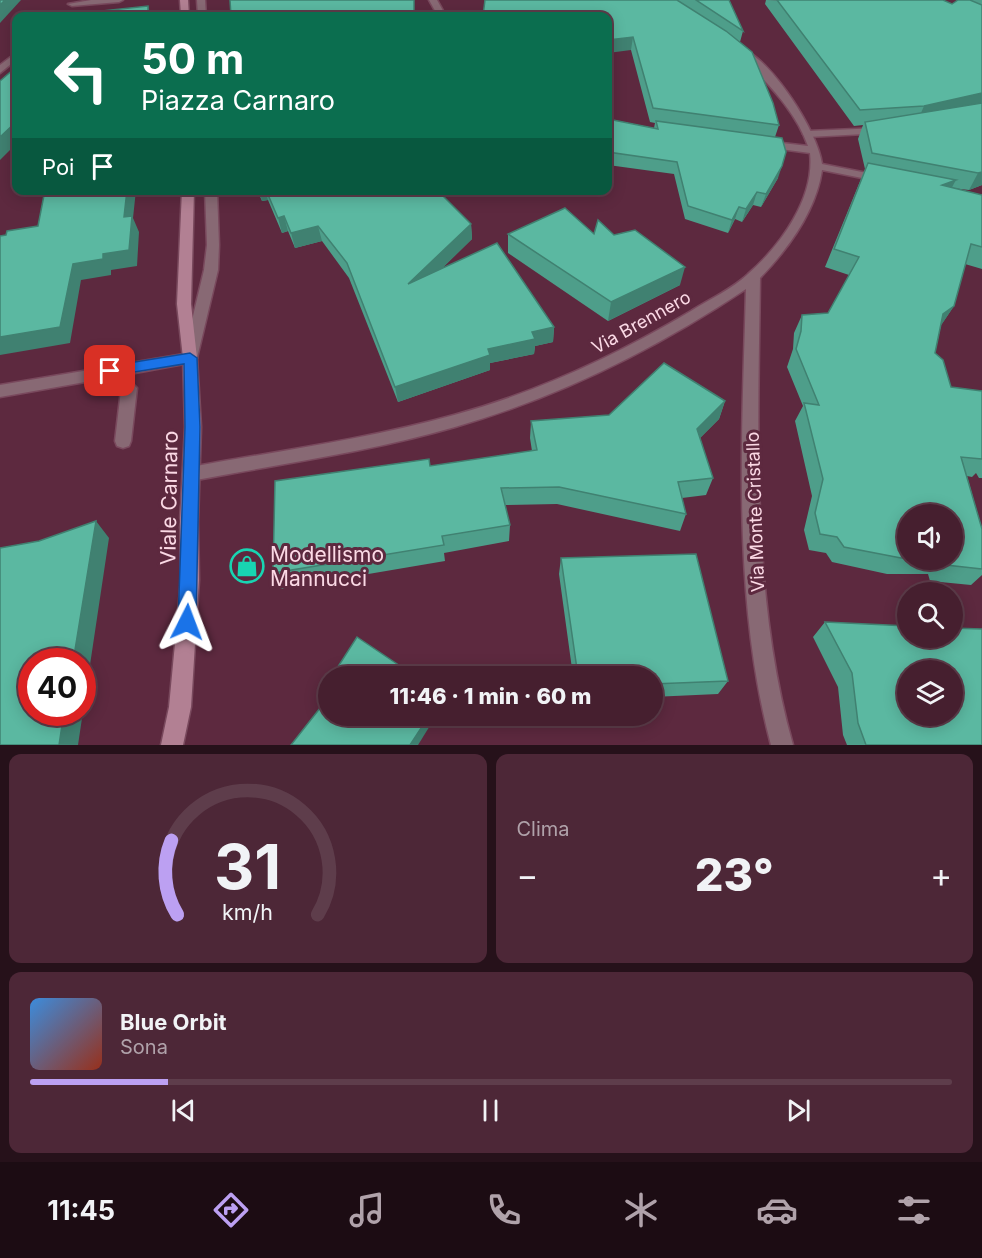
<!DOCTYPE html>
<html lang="it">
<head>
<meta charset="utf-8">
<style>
	:root { --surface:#461f2f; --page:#4d2737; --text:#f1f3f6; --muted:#b0a2aa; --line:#5e3d4b; --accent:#bca0f2 }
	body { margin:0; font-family:Inter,sans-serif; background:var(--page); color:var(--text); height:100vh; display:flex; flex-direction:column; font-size:22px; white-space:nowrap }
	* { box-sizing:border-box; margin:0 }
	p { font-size:20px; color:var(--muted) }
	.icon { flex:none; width:33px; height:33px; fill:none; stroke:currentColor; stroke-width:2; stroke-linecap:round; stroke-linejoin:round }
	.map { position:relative; height:745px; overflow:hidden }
	.details { display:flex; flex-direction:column; gap:9px; padding:9px; background:#26111a; flex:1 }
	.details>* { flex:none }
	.banner { position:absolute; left:12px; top:12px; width:600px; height:183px; border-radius:12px; box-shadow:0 3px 15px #0003,0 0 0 2px var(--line); background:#0b6e4f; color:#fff; overflow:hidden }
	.controls { position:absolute; left:897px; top:504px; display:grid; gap:12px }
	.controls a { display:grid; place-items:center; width:66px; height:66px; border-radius:50%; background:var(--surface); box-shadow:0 3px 15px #0003,0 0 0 2px var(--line); font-size:30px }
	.speed { position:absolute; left:18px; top:648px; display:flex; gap:12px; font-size:30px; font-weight:700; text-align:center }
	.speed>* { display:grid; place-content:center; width:78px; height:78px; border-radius:50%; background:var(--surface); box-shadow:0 3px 15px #0003,0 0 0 2px var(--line); line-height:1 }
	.speed .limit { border:9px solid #d22; background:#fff; color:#111 }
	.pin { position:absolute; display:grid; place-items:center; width:51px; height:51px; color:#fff; margin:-26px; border-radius:12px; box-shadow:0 3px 9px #0006 }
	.me { position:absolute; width:66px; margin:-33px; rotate:3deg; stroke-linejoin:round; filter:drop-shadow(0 0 4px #0008) }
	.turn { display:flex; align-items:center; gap:21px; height:126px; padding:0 30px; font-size:27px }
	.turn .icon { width:78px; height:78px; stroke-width:2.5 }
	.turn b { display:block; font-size:42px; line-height:51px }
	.then { display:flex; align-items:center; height:57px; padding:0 30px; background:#0003; gap:12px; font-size:22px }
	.big { font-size:45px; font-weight:800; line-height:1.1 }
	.details .widget { flex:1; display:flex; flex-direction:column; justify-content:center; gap:9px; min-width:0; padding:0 21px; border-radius:12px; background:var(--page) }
	.details .dial { align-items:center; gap:0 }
	.dial svg { height:156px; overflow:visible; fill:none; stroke:var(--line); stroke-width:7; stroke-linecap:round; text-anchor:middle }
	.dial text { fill:var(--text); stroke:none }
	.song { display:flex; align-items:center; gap:18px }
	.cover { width:72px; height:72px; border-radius:9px; background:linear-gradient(135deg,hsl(210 70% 55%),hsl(10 70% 35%)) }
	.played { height:6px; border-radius:3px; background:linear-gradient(90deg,var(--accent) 15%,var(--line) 15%) }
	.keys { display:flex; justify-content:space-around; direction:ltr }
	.heat { display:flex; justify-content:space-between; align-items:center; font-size:33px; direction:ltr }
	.details .tiles { flex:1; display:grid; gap:9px; grid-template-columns:1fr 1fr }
	.widget:last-child { grid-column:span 2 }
	.trip { position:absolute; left:318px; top:666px; width:345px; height:60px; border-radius:30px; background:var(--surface); box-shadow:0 3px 15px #0003,0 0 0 2px var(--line); font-weight:800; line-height:60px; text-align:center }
	.tabs { display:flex; height:96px; justify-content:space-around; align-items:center; background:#1c0c13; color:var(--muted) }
	.tabs .icon { width:42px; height:42px }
	.tabs .active { color:var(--accent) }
	.tabs b { font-size:27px; color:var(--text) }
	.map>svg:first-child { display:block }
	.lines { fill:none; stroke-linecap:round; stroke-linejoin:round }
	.lane-casing { stroke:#79495d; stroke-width:3 }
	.street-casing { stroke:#79495d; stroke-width:3 }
	.secondary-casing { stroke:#79495d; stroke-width:3 }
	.lane { fill:#886974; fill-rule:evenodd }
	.street { fill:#886974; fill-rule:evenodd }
	.secondary { fill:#b28093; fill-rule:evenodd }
	.wall { fill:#4e9e8a; fill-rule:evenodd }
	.shaded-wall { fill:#408171 }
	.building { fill:#5bb8a1; stroke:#408171; stroke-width:1.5; fill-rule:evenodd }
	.route { fill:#1a73e8; stroke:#114b97; stroke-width:1.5 }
	.labels { text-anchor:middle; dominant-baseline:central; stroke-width:6; stroke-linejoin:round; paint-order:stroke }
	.street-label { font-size:18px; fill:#fbd9e5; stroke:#5d293f }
	.near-street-label { font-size:21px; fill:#fbd9e5; stroke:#5d293f }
	.near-poi-label { font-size:21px; fill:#fbd9e5; stroke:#5d293f; text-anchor:start }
</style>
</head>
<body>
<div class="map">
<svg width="982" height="745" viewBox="0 0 982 745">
	<rect width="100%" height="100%" fill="#5d293f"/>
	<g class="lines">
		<g class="lane-casing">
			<g id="lane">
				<path d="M 197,0 L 205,0 L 206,16 L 198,16 Z"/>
				<path d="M 880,128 L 884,129 L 884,133 L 808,137 L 803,134 L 808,131 Z"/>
				<path d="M 205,190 L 217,190 L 219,245 L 218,270 L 197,358 L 190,363 L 183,358 L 204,270 L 207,245 Z"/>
			</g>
		</g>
		<g class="street-casing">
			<g id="street">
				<path d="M 91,0 L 123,0 L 119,2 L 72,6 L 68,4 Z"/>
				<path d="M 429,0 L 437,0 L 446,16 L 438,16 Z"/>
				<path d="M 743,49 C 773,62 818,132 822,164 L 882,176 L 888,179 L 882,182 L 822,170 C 816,211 788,249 760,278 C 758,431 751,597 793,745 L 771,745 C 732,599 742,438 746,289 C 656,349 559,397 455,427 C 369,452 279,464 191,481 L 185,479 L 183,474 L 185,469 L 191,467 C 278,451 368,439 454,415 C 538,392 617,355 691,311 C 710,299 732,289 748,274 C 781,245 815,198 810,153 L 765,147 L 760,144 L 765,141 L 808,146 C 794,107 765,82 738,52 Z"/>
				<path d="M 16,53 L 16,60 L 0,73 L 0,65 Z"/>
				<path d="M 190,353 L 195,354 L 197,358 L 195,362 L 124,375 L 137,388 L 131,441 L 129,446 L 123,448 L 117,446 L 115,441 L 121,390 L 108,378 L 0,397 L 0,385 Z"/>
			</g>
		</g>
		<g class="secondary-casing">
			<g id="secondary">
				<path d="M 180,0 L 188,0 L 189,16 L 181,16 Z"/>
				<path d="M 182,190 L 194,190 L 191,304 L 197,358 L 201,427 L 198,522 L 199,580 L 191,707 L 183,745 L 161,745 L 169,707 L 181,580 L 180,522 L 185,427 L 183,358 L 177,304 Z"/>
			</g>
		</g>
		<use href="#lane" class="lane"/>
		<use href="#street" class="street"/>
		<use href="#secondary" class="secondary"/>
	</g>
	<g class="wall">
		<path d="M 485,0 L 729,0 L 743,31 L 740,42 L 779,125 L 775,137 L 778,178 L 761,207 L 753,205 L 742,222 L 735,219 L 728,233 L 685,219 L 674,174 L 608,165 L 608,119 L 654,128 L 655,123 L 650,122 L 631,50 Z"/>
		<path d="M 766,0 L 952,4 L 958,0 L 982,0 L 982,185 L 969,190 L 952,188 L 982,195 L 982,269 L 965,264 L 954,306 L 941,325 L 935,353 L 951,387 L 982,391 L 982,478 L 979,478 L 976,473 L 972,477 L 967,476 L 982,529 L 982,575 L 971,585 L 930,581 L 928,574 L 887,574 L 832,562 L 826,553 L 809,550 L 804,530 L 812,496 L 795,421 L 803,406 L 787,367 L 793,349 L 794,333 L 802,315 L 828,313 L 849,275 L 825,267 L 865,169 L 858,139 L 863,125 L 854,126 L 765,4 ZM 908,514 L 952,560 L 908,560 Z"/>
		<path d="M 257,190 L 437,190 L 471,224 L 472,239 L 441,269 L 554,327 L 553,342 L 535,346 L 534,354 L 490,363 L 490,370 L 398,402 L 349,278 L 322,241 L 295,248 L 288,231 L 282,233 L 268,200 L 262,201 Z"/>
		<path d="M 508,234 L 594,234 L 614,235 L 680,285 L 608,321 L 508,253 Z"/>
		<path d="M 725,401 L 719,419 L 700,438 L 713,478 L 706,495 L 682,498 L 686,514 L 680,531 L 557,504 L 505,505 L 510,525 L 509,541 L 444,553 L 445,561 L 280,589 L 273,573 L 430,466 L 532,451 L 530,438 L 531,421 L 609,415 Z"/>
		<path d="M 561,558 L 728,681 L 718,694 L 652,697 L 652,676 L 573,676 L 559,574 Z"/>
		<path d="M 825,622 L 982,745 L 847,745 L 843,735 L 838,687 L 813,637 Z"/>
	</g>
	<g class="shaded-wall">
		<path d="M 5,0 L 21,0 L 0,23 L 0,5 Z"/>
		<path d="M 148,6 L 151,16 L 148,16 Z"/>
		<path d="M 633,37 L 631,50 L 608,53 L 608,40 Z"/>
		<path d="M 982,93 L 982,108 L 917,122 L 924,106 Z"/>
		<path d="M 16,122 L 16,144 L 0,160 L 0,137 Z"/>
		<path d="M 782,166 L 778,178 L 761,207 L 766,194 Z"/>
		<path d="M 982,172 L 982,185 L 969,190 L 978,173 Z"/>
		<path d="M 956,180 L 946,198 L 942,185 Z"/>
		<path d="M 127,190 L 136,190 L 133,218 L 139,232 L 137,266 L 111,270 L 111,275 L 81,280 L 70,343 L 0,355 L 0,337 L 73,264 L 103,254 L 124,217 Z"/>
		<path d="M 259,190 L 265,190 L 268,200 L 262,201 Z"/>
		<path d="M 757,192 L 753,205 L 742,222 L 746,209 Z"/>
		<path d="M 739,207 L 735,219 L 728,233 L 732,220 Z"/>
		<path d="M 284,216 L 288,231 L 282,233 L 278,218 Z"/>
		<path d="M 471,224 L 472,239 L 410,300 L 408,284 Z"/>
		<path d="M 318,226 L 322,241 L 295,248 L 291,233 Z"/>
		<path d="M 685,267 L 680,285 L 608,321 L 611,302 Z"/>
		<path d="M 954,306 L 942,324 L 931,333 L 943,314 Z"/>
		<path d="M 554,327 L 553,342 L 535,346 L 534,354 L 490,363 L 490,370 L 398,402 L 395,387 L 532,332 Z"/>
		<path d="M 725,401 L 719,419 L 691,447 L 697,429 Z"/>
		<path d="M 96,521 L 109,538 L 78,745 L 59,745 L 64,712 L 82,712 L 82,662 L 73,662 Z"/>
		<path d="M 429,716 L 436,716 L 418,745 L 410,745 Z"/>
	</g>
	<g class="building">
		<path d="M 0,0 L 5,0 L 0,5 Z"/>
		<path d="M 230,0 L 414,0 L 414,16 L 231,16 Z"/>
		<path d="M 485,0 L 677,0 L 726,31 L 752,52 L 773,103 L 779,125 L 653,108 L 633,37 L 608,40 L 608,16 L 483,16 Z"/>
		<path d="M 696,0 L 729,0 L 743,31 Z"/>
		<path d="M 777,0 L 943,0 L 952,4 L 958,0 L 970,0 L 982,5 L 982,93 L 924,106 L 860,110 Z"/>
		<path d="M 148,6 L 148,16 L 72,16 L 74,14 Z"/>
		<path d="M 15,68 L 16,68 L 16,122 L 0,137 L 0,81 Z"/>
		<path d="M 982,103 L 982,172 L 978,173 L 872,153 L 865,122 Z"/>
		<path d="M 608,119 L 658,129 L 656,121 L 782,138 L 786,152 L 782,166 L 766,194 L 757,192 L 746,209 L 739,207 L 732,220 L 688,206 L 677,162 L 608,152 Z"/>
		<path d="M 868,163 L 956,180 L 942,185 L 982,195 L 982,247 L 971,244 L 954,306 L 943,314 L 935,353 L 943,360 L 951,387 L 982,391 L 982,459 L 961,457 L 982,529 L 982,569 L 946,565 L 944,560 L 952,560 L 952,514 L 908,514 L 908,558 L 901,558 L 844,547 L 837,537 L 820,534 L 815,513 L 823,479 L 804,403 L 819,405 L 796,349 L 801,331 L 802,315 L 828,313 L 859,257 L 834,249 Z"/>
		<path d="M 45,190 L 127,190 L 124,217 L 132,216 L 129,250 L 103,254 L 103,259 L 73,264 L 60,327 L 0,337 L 0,236 L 6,235 L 7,231 L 38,226 Z"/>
		<path d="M 266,190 L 437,190 L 471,224 L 408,284 L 497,243 L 554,327 L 532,332 L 535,339 L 488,349 L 490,355 L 395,387 L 347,263 L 318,226 L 291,233 L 284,216 L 278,218 Z"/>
		<path d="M 565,208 L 594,234 L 598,220 L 614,235 L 635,230 L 685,267 L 611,302 L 508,234 Z"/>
		<path d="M 664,363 L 725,401 L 697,429 L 713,478 L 678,482 L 686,514 L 559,487 L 501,488 L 510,525 L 442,536 L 444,545 L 273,573 L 275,481 L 429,459 L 430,466 L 537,450 L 531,421 L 609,415 Z"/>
		<path d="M 96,521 L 73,662 L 32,662 L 32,712 L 64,712 L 59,745 L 0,745 L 0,548 L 39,541 Z"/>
		<path d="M 696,554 L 728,681 L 652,684 L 652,676 L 578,676 L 561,558 Z"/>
		<path d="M 825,622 L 908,626 L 908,638 L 952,638 L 952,628 L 982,629 L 982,745 L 866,745 L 858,723 L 852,673 ZM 908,670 L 952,670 L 952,716 L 908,716 Z"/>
		<path d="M 357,637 L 415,676 L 332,676 Z"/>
		<path d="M 328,681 L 328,689 L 325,687 Z"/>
		<path d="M 328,698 L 328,716 L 429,716 L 410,745 L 291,745 Z"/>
	</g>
	<path class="route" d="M 190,353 L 197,358 L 200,427 L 196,622 L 194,628 L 187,631 L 181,628 L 178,622 L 185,427 L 184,364 L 110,376 L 103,371 L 110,366 Z"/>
	<defs>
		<g id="shop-ring" transform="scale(1.725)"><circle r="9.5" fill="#5d293f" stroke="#18d5b2" stroke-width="1.5"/><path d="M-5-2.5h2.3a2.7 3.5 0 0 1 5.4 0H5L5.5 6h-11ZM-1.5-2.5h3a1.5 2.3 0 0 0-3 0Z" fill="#18d5b2"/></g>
	</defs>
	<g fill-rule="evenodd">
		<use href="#shop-ring" x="247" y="566"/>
	</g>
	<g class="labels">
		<g class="street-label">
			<text transform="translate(641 322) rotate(-29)">Via Brennero</text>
			<text transform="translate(755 512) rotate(-92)">Via Monte Cristallo</text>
		</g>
		<g class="near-street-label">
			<text transform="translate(169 498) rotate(-89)">Viale Carnaro</text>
		</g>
		<g class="near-poi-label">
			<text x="270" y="554">Modellismo<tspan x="270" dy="24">Mannucci</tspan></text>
		</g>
	</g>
</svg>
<div class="controls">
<a><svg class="icon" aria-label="sound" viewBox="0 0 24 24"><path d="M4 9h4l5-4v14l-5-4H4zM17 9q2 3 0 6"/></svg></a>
<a><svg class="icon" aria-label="search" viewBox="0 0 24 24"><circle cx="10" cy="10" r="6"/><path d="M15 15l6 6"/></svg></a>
<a><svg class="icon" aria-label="layers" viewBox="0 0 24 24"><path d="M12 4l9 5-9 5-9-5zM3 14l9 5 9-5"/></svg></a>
</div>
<div class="speed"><div class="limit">40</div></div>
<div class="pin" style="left:110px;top:371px;background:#d93025"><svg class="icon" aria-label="arrive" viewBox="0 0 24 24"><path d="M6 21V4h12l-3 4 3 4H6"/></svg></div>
<svg class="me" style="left:187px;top:622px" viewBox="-20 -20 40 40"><path d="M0-17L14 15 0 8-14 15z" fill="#1a73e8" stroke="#fff" stroke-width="4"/></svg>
<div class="trip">11:46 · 1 min · 60 m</div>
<div class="banner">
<div class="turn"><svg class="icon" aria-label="left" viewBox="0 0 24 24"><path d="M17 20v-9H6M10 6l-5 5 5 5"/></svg><div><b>50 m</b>Piazza Carnaro</div></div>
<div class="then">Poi<svg class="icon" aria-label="arrive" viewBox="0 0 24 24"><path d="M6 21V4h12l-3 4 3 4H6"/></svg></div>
</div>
</div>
<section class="details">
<div class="tiles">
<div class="widget dial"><svg viewBox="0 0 100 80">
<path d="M14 69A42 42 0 1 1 86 69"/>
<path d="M14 69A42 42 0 0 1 11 31" stroke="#bca0f2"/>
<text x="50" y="56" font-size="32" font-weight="700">31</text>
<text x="50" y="72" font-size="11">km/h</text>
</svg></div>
<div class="widget"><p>Clima</p>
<div class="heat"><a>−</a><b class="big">23°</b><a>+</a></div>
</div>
<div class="widget">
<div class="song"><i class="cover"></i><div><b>Blue Orbit</b><p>Sona</p></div></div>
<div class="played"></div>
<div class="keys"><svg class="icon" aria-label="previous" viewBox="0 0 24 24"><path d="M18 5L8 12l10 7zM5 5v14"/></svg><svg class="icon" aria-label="pause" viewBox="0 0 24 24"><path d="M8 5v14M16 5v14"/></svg><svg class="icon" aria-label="next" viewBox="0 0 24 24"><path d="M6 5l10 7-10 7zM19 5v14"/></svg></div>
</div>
</div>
</section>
<nav class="tabs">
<b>11:45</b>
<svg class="icon active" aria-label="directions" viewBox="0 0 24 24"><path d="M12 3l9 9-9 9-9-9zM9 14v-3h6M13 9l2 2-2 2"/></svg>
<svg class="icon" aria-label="music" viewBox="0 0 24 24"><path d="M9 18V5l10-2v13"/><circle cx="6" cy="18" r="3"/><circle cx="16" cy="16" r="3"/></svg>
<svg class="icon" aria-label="phone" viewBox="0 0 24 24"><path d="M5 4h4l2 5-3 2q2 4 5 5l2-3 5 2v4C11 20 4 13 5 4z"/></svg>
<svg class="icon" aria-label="climate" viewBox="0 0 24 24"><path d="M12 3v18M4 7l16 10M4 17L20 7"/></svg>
<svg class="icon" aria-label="car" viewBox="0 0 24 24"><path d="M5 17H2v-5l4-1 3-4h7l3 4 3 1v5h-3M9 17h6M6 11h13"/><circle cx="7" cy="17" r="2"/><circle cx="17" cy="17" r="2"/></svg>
<svg class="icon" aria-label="filters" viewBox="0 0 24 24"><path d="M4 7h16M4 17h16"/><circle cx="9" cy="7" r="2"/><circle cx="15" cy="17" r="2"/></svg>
</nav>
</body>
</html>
